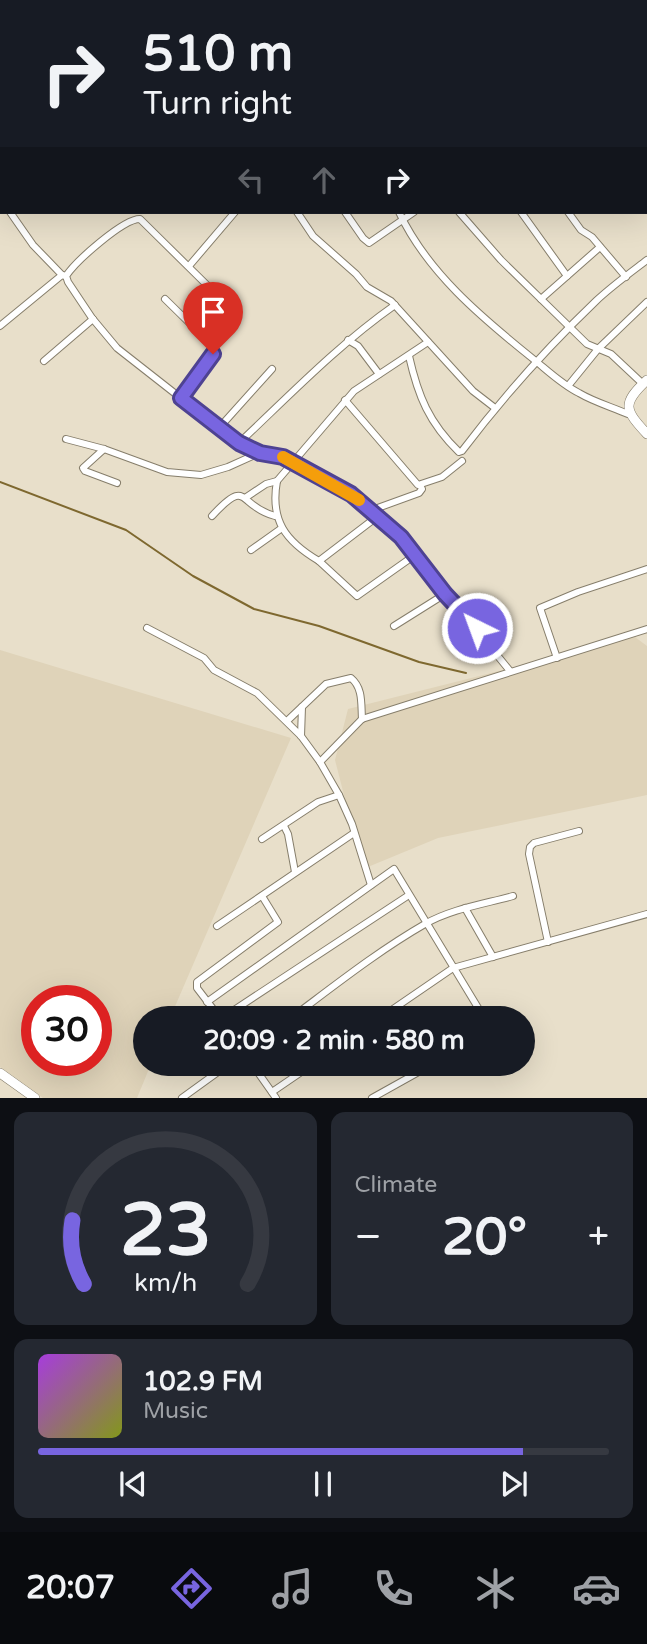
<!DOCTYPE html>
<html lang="en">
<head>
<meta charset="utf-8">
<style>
	:root { --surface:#171b24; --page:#242831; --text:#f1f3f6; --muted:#9ea1a6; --line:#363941; --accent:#7865e0 }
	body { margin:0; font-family:"Varela Round",sans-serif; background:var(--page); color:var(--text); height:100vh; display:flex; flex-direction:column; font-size:26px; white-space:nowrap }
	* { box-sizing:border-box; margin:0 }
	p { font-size:23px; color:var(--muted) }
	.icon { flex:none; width:38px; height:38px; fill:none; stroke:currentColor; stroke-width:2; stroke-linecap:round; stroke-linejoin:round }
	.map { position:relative; height:1098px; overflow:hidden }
	.details { display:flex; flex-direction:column; gap:14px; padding:14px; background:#0d0f14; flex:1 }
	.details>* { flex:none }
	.banner { position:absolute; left:0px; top:0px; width:648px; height:214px; box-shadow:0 7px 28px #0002; background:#171b24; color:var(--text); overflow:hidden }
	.speed { position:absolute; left:21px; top:985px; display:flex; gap:14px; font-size:35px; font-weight:700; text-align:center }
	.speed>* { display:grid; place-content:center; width:91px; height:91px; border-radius:50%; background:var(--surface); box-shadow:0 7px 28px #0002; line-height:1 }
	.speed .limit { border:10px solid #d22; background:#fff; color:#111 }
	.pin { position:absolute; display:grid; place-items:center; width:60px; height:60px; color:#fff; margin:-72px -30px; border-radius:50% 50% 50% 0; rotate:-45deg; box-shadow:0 0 7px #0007 }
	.pin .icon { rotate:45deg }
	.me { position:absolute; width:77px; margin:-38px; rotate:318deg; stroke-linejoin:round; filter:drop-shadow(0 0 5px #0008) }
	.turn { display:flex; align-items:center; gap:24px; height:147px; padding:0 28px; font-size:32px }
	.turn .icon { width:91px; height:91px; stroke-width:2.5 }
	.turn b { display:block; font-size:49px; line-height:60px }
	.lanes { display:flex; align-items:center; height:66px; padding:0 28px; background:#0003; justify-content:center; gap:35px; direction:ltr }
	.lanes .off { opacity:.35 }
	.big { font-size:52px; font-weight:700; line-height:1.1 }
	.details .tile { flex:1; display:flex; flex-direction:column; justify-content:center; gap:10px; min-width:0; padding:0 24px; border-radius:14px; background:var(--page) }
	.details .dial { align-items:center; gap:0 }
	.dial svg { height:182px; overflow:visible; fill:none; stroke:var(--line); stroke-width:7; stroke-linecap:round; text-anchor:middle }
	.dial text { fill:var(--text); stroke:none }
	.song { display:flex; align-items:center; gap:21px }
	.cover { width:84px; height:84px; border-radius:10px; background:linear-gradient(135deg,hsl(280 70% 55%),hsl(70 70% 35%)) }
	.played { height:7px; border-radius:4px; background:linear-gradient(90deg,var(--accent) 85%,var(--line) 85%) }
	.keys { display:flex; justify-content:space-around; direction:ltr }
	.heat { display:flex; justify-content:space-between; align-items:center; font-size:38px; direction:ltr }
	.details .tiles { flex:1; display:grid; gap:14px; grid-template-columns:1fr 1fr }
	.tile:last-child { grid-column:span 2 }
	.trip { position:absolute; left:133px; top:1006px; width:402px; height:70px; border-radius:35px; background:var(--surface); box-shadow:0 7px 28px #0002; font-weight:700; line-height:70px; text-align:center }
	.menu { display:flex; height:112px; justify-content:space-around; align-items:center; background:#090b0e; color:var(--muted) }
	.menu .icon { width:49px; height:49px }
	.menu .selected { color:var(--accent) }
	.menu b { font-size:32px; color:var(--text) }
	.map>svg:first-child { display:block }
	.built { fill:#dfd3b9; fill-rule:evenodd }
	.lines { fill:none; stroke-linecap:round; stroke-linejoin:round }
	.stream { stroke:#7e682f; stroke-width:2 }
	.street-casing { stroke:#867e6b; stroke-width:8 }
	.secondary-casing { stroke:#867e6b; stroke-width:10 }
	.street { stroke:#fff; stroke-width:6 }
	.secondary { stroke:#fff; stroke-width:9 }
	.route-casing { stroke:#4e4292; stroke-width:18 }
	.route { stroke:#7865e0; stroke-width:12 }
	.slow { stroke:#f59e0b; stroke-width:12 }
</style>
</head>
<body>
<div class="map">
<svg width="647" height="1098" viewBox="0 0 647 1098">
	<rect width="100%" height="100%" fill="#e8dfca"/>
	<g class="built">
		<path d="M 635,637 L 647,646 L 647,795 L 438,838 L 363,869 L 335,760 L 348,709 Z"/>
		<path d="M 0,650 L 291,738 L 170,1018 L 145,1018 L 145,1064 L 151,1064 L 137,1098 L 43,1098 L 0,1067 ZM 37,1001 L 96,1001 L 96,1060 L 37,1060 Z"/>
	</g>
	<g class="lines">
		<path class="stream" d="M 0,482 L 126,530 L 193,576 L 254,609 L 319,626 L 419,662 L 466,673"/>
		<g class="street-casing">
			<g id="street">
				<path d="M 233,0 L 235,2"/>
				<path d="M 318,0 L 321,2"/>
				<path d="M 201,2 L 202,0"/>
				<path d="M 646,24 L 647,23"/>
				<path d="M 646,77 L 647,76"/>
				<path d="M 646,92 L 647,93"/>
				<path d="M 0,202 L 2,204"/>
				<path d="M 10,212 L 33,245 L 62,275"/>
				<path d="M 297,212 L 313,236 L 356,274 L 367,287 L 391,301 L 473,391 L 495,408"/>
				<path d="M 345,212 L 363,238 L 369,243 L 414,212"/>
				<path d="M 399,212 C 427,272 481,317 532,358 C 547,370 561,384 579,393 C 594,402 612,407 628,414"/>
				<path d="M 459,212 L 501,260 L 587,344 L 611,354 L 643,384"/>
				<path d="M 521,212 L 567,276"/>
				<path d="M 568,212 L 581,230 L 592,237 L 626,277"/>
				<path d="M 189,266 L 235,212"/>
				<path d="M 216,294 L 140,219 C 123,219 76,261 66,276 L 68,282 L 92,318 L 117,348 L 205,417 L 239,443 L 259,453 L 283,457 L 351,494 L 372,510 L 401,537 L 510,671"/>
				<path d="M 165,299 L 215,348 L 213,354 L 181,398"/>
				<path d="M 541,299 L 600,247"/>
				<path d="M 0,326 L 62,275 L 66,276"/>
				<path d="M 348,340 L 358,346 L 379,374"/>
				<path d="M 409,356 C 418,396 429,423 459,452 L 462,451 C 502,398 548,347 596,301 C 612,286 630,273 647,260"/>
				<path d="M 44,361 L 93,319"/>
				<path d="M 568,386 L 598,349 L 647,302"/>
				<path d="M 345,400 L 418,485 L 442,477 L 462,461"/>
				<path d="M 219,428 L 272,369"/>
				<path d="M 66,439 L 104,449 L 167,472 L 201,475 L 228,467 L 259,453"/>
				<path d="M 239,443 C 290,395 338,345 395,305"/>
				<path d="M 104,449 L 83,468 L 85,471 L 117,483"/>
				<path d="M 245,498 L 266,484 L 277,481"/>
				<path d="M 372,510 L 419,493 L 422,489 L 420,485"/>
				<path d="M 212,516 C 249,476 237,506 275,516"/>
				<path d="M 378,516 L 319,561 C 285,541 270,520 277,481 L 354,391 L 428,342"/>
				<path d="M 251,550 L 282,528"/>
				<path d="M 319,561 L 357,596 L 415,555"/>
				<path d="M 394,626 L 445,594"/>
				<path d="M 147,628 L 204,658 L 214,670 L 257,693 L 301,736 L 320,762 L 339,795"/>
				<path d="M 557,658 L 540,608 L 578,592 L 647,569"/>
				<path d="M 287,721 L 326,684 L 351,678 C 363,688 361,703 362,719"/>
				<path d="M 301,736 L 302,707"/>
				<path d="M 320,762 L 362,719 L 647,629"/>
				<path d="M 284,826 L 288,834 L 295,872"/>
				<path d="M 262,839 L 318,802 L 339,795 L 352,824 L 371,885"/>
				<path d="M 465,908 L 493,957"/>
				<path d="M 217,926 L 354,833"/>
				<path d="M 548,942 L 529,854 L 530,847 L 534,843 L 579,831"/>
				<path d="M 207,1002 L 394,869 L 480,1011 L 482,1018"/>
				<path d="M 220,1018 L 197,988 L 197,982 L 278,922 L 262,896"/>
				<path d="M 222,1018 L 409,895"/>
				<path d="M 291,1018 C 334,986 378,951 425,924 C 451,909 484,904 513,896"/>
				<path d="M 380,1018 L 453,968 L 647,914"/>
				<path d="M 252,1064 L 276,1098"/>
				<path d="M 272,1092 L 313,1064"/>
				<path d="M 182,1098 L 229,1064"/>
				<path d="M 372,1098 L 433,1064"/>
			</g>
		</g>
		<g class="secondary-casing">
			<g id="secondary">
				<path d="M 647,380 C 621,404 625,410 647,434"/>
				<path d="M 0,1073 L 35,1098"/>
			</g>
		</g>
		<use href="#street" class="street"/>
		<use href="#secondary" class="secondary"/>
	</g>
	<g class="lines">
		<g class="route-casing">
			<path id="route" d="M 213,354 L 181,398 L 239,443 L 260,453 L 283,457 L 351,494 L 401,537 L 445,594 L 477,628"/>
		</g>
		<use href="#route" class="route"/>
		<path class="slow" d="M 283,457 L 359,500"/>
	</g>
</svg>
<div class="speed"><div class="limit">30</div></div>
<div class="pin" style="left:213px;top:354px;background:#d93025"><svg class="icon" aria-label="arrive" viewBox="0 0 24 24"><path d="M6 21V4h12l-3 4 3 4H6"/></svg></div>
<svg class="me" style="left:477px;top:628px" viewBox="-20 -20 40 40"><circle r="17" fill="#7865e0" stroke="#fff" stroke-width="3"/><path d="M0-11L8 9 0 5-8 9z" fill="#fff"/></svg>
<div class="trip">20:09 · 2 min · 580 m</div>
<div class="banner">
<div class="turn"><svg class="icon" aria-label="right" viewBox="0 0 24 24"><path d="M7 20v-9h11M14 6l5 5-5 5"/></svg><div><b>510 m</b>Turn right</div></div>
<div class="lanes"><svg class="icon off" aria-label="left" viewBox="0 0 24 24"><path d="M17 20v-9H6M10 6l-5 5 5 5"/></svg><svg class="icon off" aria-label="ahead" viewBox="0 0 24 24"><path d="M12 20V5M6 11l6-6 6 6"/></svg><svg class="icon" aria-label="right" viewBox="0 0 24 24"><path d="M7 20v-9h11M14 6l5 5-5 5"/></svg></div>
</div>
</div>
<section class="details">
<div class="tiles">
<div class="tile dial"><svg viewBox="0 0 100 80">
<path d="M14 69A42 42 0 1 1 86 69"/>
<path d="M14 69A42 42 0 0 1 9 41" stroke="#7865e0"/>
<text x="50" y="56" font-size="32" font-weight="700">23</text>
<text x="50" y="72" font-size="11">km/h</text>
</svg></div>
<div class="tile"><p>Climate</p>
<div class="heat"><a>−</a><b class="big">20°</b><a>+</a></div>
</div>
<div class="tile">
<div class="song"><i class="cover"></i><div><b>102.9 FM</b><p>Music</p></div></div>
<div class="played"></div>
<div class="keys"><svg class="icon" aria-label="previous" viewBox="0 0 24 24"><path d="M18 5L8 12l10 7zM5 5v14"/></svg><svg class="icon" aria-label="pause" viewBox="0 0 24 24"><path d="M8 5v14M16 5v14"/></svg><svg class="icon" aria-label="next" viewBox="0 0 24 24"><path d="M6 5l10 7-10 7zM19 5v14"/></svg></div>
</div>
</div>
</section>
<nav class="menu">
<b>20:07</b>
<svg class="icon selected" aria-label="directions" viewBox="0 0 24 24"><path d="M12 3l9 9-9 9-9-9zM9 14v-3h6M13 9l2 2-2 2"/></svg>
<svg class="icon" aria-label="music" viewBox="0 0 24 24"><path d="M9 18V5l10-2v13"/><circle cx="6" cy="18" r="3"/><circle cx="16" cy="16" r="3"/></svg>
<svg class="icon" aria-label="phone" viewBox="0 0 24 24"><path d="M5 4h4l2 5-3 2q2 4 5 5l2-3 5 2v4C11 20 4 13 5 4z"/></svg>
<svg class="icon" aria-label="climate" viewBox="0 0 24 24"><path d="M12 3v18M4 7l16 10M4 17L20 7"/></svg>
<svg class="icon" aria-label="car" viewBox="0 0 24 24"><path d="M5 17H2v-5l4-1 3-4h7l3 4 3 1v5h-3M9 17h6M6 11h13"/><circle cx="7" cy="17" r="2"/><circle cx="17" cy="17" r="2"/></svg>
</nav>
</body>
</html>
